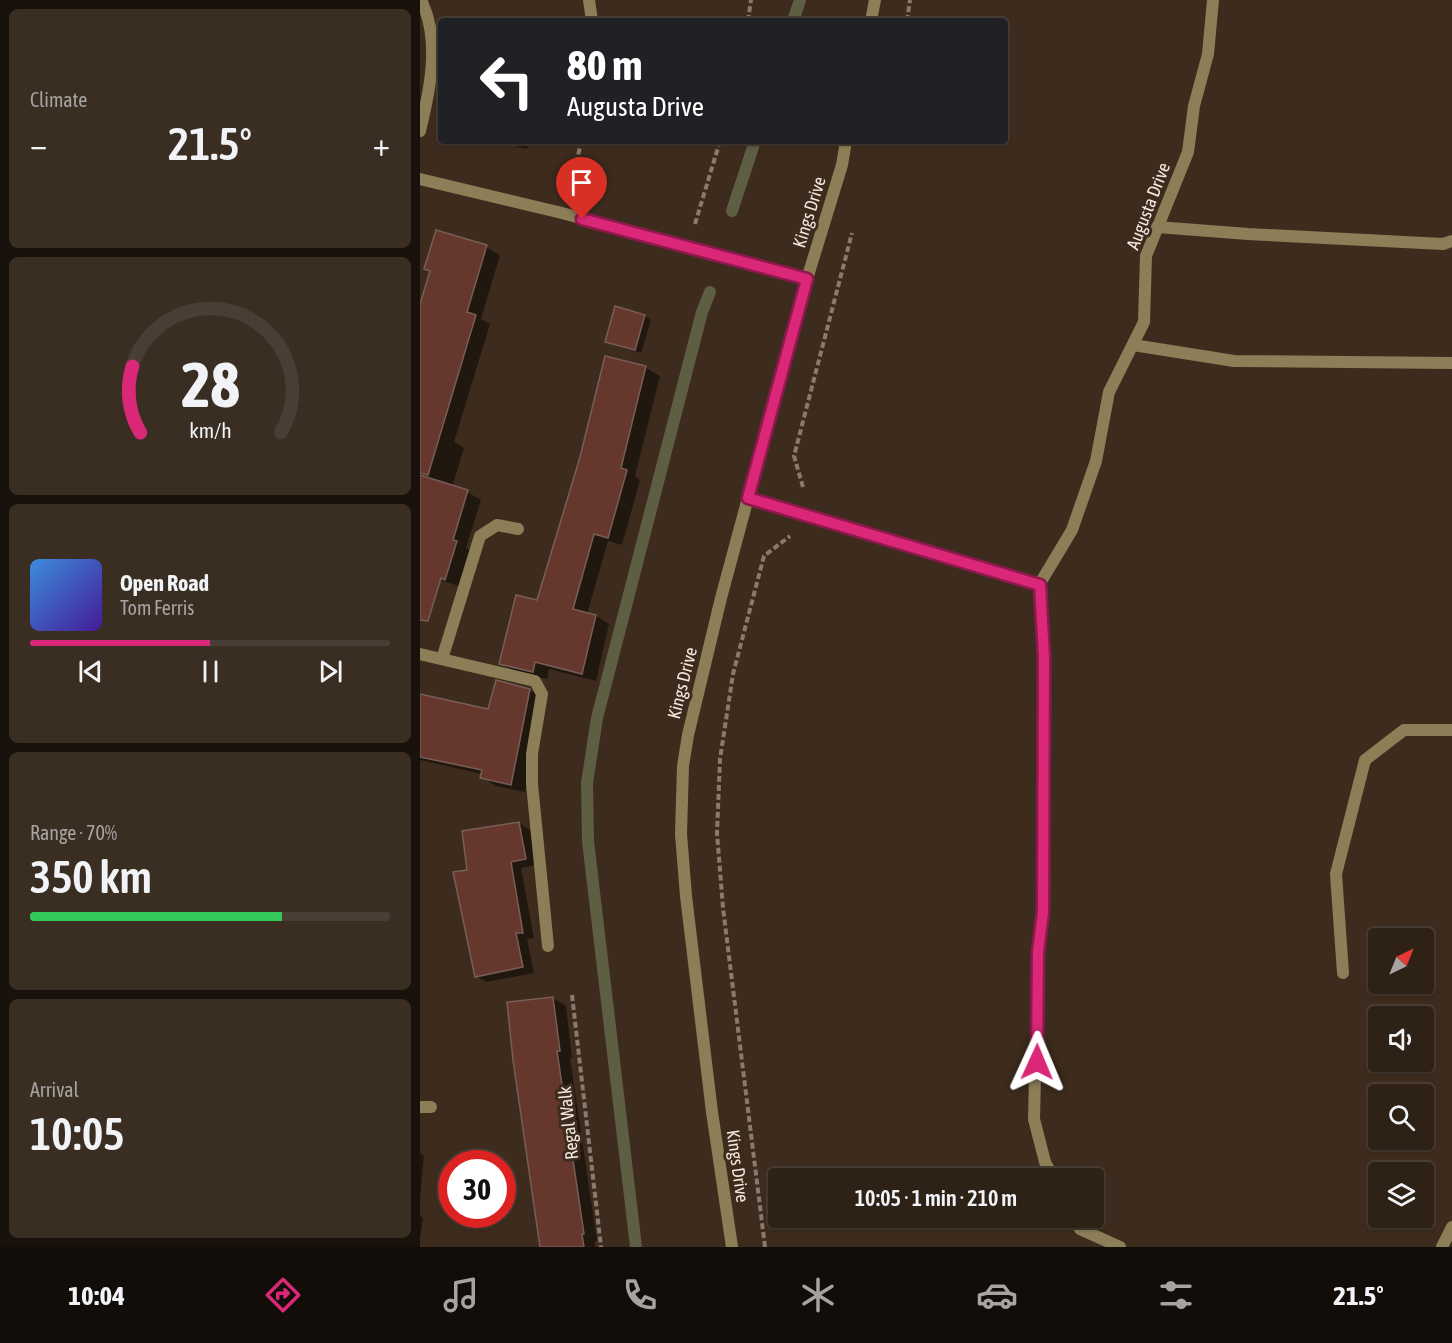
<!DOCTYPE html>
<html lang="en">
<head>
<meta charset="utf-8">
<style>
	:root { --surface:#2e2116; --page:#3a2e23; --text:#f1f3f6; --muted:#a7a3a1; --line:#493e35; --accent:#db2777 }
	body { margin:0; font-family:"Asap Condensed",sans-serif; background:var(--page); color:var(--text); height:100vh; display:flex; flex-direction:column; font-size:22px; white-space:nowrap }
	* { box-sizing:border-box; margin:0 }
	p { font-size:20px; color:var(--muted) }
	.icon { flex:none; width:33px; height:33px; fill:none; stroke:currentColor; stroke-width:2; stroke-linecap:round; stroke-linejoin:round }
	.map { position:relative; flex:1; overflow:hidden }
	.sheet { display:flex; flex-direction:column; gap:9px; padding:9px; background:#19120c; width:420px }
	.sheet>* { flex:none }
	.guide { position:absolute; left:18px; top:18px; width:570px; height:126px; border-radius:6px; box-shadow:0 2px 4px #0004,0 0 0 2px var(--line); background:#202124; color:#fff; overflow:hidden }
	.needle { width:39px; rotate:43deg }
	.controls { position:absolute; left:948px; top:928px; display:grid; gap:12px }
	.controls a { display:grid; place-items:center; width:66px; height:66px; border-radius:6px; background:var(--surface); box-shadow:0 2px 4px #0004,0 0 0 2px var(--line); font-size:30px }
	.speed { position:absolute; left:18px; top:1150px; display:flex; gap:12px; font-size:30px; font-weight:700; text-align:center }
	.speed>* { display:grid; place-content:center; width:78px; height:78px; border-radius:50%; background:var(--surface); box-shadow:0 2px 4px #0004,0 0 0 2px var(--line); line-height:1 }
	.speed .limit { border:9px solid #d22; background:#fff; color:#111 }
	.pin { position:absolute; display:grid; place-items:center; width:51px; height:51px; color:#fff; margin:-62px -26px; border-radius:50% 50% 50% 0; rotate:-45deg; box-shadow:0 0 6px #0007 }
	.pin .icon { rotate:45deg }
	.me { position:absolute; width:66px; margin:-33px; rotate:1deg; stroke-linejoin:round; filter:drop-shadow(0 0 4px #0008) }
	.turn { display:flex; align-items:center; gap:21px; height:126px; padding:0 30px; font-size:27px }
	.turn .icon { width:78px; height:78px; stroke-width:2.5 }
	.turn b { display:block; font-size:42px; line-height:51px }
	.big { font-size:45px; font-weight:600; line-height:1.1 }
	.sheet .widget { flex:1; display:flex; flex-direction:column; justify-content:center; gap:9px; min-width:0; padding:0 21px; border-radius:9px; background:var(--page) }
	.sheet .dial { align-items:center; gap:0 }
	.dial svg { height:156px; overflow:visible; fill:none; stroke:var(--line); stroke-width:7; stroke-linecap:round; text-anchor:middle }
	.dial text { fill:var(--text); stroke:none }
	.song { display:flex; align-items:center; gap:18px }
	.cover { width:72px; height:72px; border-radius:9px; background:linear-gradient(135deg,hsl(210 70% 55%),hsl(260 70% 35%)) }
	.played { height:6px; border-radius:3px; background:linear-gradient(90deg,var(--accent) 50%,var(--line) 50%) }
	.keys { display:flex; justify-content:space-around; direction:ltr }
	.heat { display:flex; justify-content:space-between; align-items:center; font-size:33px; direction:ltr }
	.charge { height:9px; border-radius:4px; background:linear-gradient(90deg,#34c759 70%,var(--line) 0) }
	.trip { position:absolute; left:348px; top:1168px; width:336px; height:60px; border-radius:6px; background:var(--surface); box-shadow:0 2px 4px #0004,0 0 0 2px var(--line); font-weight:600; line-height:60px; text-align:center }
	.tab-bar { display:flex; height:96px; justify-content:space-around; align-items:center; background:#120d09; color:var(--muted) }
	.tab-bar .icon { width:42px; height:42px }
	.tab-bar .selected { color:var(--accent) }
	.tab-bar b { font-size:27px; color:var(--text) }
	main { display:flex; flex:1; min-height:0 }
	.map>svg:first-child { display:block }
	.shadow { fill:#0007 }
	.lines { fill:none; stroke-linecap:round; stroke-linejoin:round }
	.stream { stroke:#5d5e44; stroke-width:12 }
	.building { fill:#66372d; stroke:#785e58; stroke-width:1.5 }
	.path { stroke:#897a6d; stroke-width:4; stroke-dasharray:6 3; stroke-linecap:butt }
	.lane { stroke:#8c7e57; stroke-width:12 }
	.street { stroke:#8c7e57; stroke-width:12 }
	.route-casing { stroke:#8e194d; stroke-width:15 }
	.route { stroke:#db2777; stroke-width:10 }
	.labels { text-anchor:middle; dominant-baseline:central; stroke-width:6; stroke-linejoin:round; paint-order:stroke }
	.street-label { font-size:18px; fill:#f4e8df; stroke:#3d2c1d }
</style>
</head>
<body>
<main>
<section class="sheet">
<div class="widget"><p>Climate</p>
<div class="heat"><a>−</a><b class="big">21.5°</b><a>+</a></div>
</div>
<div class="widget dial"><svg viewBox="0 0 100 80">
<path d="M14 69A42 42 0 1 1 86 69"/>
<path d="M14 69A42 42 0 0 1 10 35" stroke="#db2777"/>
<text x="50" y="56" font-size="32" font-weight="700">28</text>
<text x="50" y="72" font-size="11">km/h</text>
</svg></div>
<div class="widget">
<div class="song"><i class="cover"></i><div><b>Open Road</b><p>Tom Ferris</p></div></div>
<div class="played"></div>
<div class="keys"><svg class="icon" aria-label="previous" viewBox="0 0 24 24"><path d="M18 5L8 12l10 7zM5 5v14"/></svg><svg class="icon" aria-label="pause" viewBox="0 0 24 24"><path d="M8 5v14M16 5v14"/></svg><svg class="icon" aria-label="next" viewBox="0 0 24 24"><path d="M6 5l10 7-10 7zM19 5v14"/></svg></div>
</div>
<div class="widget"><p>Range · 70%</p><b class="big">350 km</b><div class="charge"></div></div>
<div class="widget"><p>Arrival</p><b class="big">10:05</b></div>
</section>
<div class="map">
<svg width="1032" height="1247" viewBox="0 0 1032 1247">
	<rect width="100%" height="100%" fill="#3d2c1d"/>
	<g class="shadow">
		<path d="M 102,18 L 107,21 L 53,21 L 53,19 Z"/>
		<path d="M 75,141 L 109,141 L 107,149 Z"/>
		<path d="M 66,247 L 80,255 L 61,319 L 70,324 L 34,442 L 44,448 L 32,487 L 47,492 L 61,500 L 46,548 L 50,550 L 39,586 L 0,574 L 0,309 Z"/>
		<path d="M 224,316 L 231,320 L 221,353 L 193,345 L 187,341 Z"/>
		<path d="M 186,358 L 226,368 L 240,376 L 215,476 L 220,480 L 202,545 L 188,541 L 167,614 L 176,616 L 189,624 L 176,681 L 129,669 L 127,679 L 95,672 L 81,663 L 118,602 L 161,457 Z"/>
		<path d="M 109,690 L 123,698 L 105,792 L 76,786 L 62,777 L 62,774 L 0,760 L 0,696 L 69,711 Z"/>
		<path d="M 99,823 L 110,830 L 116,865 L 101,868 L 114,938 L 107,939 L 114,973 L 67,982 L 56,976 L 49,872 Z"/>
		<path d="M 133,998 L 146,1006 L 152,1058 L 150,1058 L 177,1241 L 175,1241 L 175,1247 L 119,1247 L 121,1247 Z"/>
		<path d="M 0,1153 L 4,1156 L 0,1198 Z"/>
		<path d="M 0,1216 L 3,1218 L 0,1239 Z"/>
	</g>
	<g class="lines">
		<g class="stream">
			<path d="M 373,21 L 380,0"/>
			<path d="M 312,211 L 335,141"/>
			<path d="M 216,1247 L 168,841 L 167,783 L 177,718 L 282,312 L 290,292"/>
		</g>
	</g>
	<g class="building">
		<path d="M 16,230 L 67,245 L 47,312 L 56,315 L 8,475 L 0,473 L 0,304 L 10,271 L 4,269 Z"/>
		<path d="M 195,306 L 225,315 L 215,350 L 185,342 Z"/>
		<path d="M 185,356 L 226,366 L 201,468 L 207,470 L 188,538 L 174,534 L 153,609 L 176,615 L 162,674 L 115,662 L 113,672 L 79,664 L 96,595 L 117,600 L 160,457 Z"/>
		<path d="M 0,475 L 48,490 L 33,540 L 37,541 L 25,580 L 21,578 L 8,621 L 0,620 Z"/>
		<path d="M 76,680 L 110,689 L 91,785 L 60,778 L 62,770 L 0,757 L 0,694 L 68,709 Z"/>
		<path d="M 99,822 L 106,859 L 91,862 L 103,933 L 96,933 L 103,967 L 55,977 L 33,872 L 47,870 L 42,831 Z"/>
		<path d="M 133,997 L 140,1051 L 137,1051 L 164,1234 L 162,1234 L 164,1247 L 120,1247 L 93,1060 L 87,1002 Z"/>
	</g>
	<g class="lines">
		<g class="path">
			<path d="M 328,21 L 331,0"/>
			<path d="M 487,21 L 490,0"/>
			<path d="M 148,189 L 162,141"/>
			<path d="M 275,224 L 300,141"/>
			<path d="M 383,487 L 374,456 L 432,233"/>
			<path d="M 152,995 L 181,1247"/>
			<path d="M 345,1247 L 303,908 L 297,833 L 300,759 L 313,674 L 344,556 L 370,536"/>
		</g>
		<g class="lane">
			<path d="M 169,0 L 172,21"/>
			<path d="M 0,654 L 115,681 L 122,694 L 112,754 L 112,784 L 128,946"/>
			<path d="M 22,659 L 60,536 L 77,525 L 98,529"/>
			<path d="M 0,1107 L 11,1107"/>
		</g>
		<g class="street">
			<path d="M 451,21 L 455,0"/>
			<path d="M 0,131 C 10,90 21,40 1,0"/>
			<path d="M 0,179 L 142,213 L 387,279"/>
			<path d="M 737,227 L 828,234 L 1023,244 L 1032,241"/>
			<path d="M 713,345 L 814,361 L 1032,363"/>
			<path d="M 328,497 L 619,585"/>
			<path d="M 923,973 L 916,874 L 945,760 L 984,730 L 1032,730"/>
			<path d="M 634,1179 L 625,1162 L 614,1119 L 618,952 L 623,912 L 624,657 L 619,585 L 652,530 L 676,461 L 689,392 L 724,322 L 726,256 L 768,152 L 774,106 L 788,54 L 793,0"/>
			<path d="M 655,1218 L 660,1229 L 700,1247"/>
			<path d="M 312,1247 L 292,1112 L 266,896 L 261,834 L 263,766 L 268,735 L 301,598 L 387,279 L 422,165 L 426,141"/>
			<path d="M 1022,1247 L 1032,1227"/>
		</g>
	</g>
	<g class="lines">
		<g class="route-casing">
			<path id="route" d="M 162,219 L 387,279 L 328,498 L 620,585 L 624,657 L 623,912 L 618,952 L 617,1062"/>
		</g>
		<use href="#route" class="route"/>
	</g>
	<g class="labels">
		<g class="street-label">
			<text transform="translate(728 206) rotate(-69)">Augusta Drive</text>
			<text transform="translate(389 212) rotate(-73)">Kings Drive</text>
			<text transform="translate(262 683) rotate(-76)">Kings Drive</text>
			<text transform="translate(148 1123) rotate(-96)">Regal Walk</text>
			<text transform="translate(318 1166) rotate(82)">Kings Drive</text>
		</g>
	</g>
</svg>
<div class="controls">
<a><svg class="needle" viewBox="-14 -14 28 28"><path d="M0-13l5 13h-10z" fill="#e53935"/><path d="M0 13l5-13h-10z" fill="#a7a3a1"/></svg></a>
<a><svg class="icon" aria-label="sound" viewBox="0 0 24 24"><path d="M4 9h4l5-4v14l-5-4H4zM17 9q2 3 0 6"/></svg></a>
<a><svg class="icon" aria-label="search" viewBox="0 0 24 24"><circle cx="10" cy="10" r="6"/><path d="M15 15l6 6"/></svg></a>
<a><svg class="icon" aria-label="layers" viewBox="0 0 24 24"><path d="M12 4l9 5-9 5-9-5zM3 14l9 5 9-5"/></svg></a>
</div>
<div class="speed"><div class="limit">30</div></div>
<div class="pin" style="left:162px;top:219px;background:#d93025"><svg class="icon" aria-label="arrive" viewBox="0 0 24 24"><path d="M6 21V4h12l-3 4 3 4H6"/></svg></div>
<svg class="me" style="left:617px;top:1062px" viewBox="-20 -20 40 40"><path d="M0-17L14 15 0 8-14 15z" fill="#db2777" stroke="#fff" stroke-width="4"/></svg>
<div class="trip">10:05 · 1 min · 210 m</div>
<div class="guide">
<div class="turn"><svg class="icon" aria-label="left" viewBox="0 0 24 24"><path d="M17 20v-9H6M10 6l-5 5 5 5"/></svg><div><b>80 m</b>Augusta Drive</div></div>
</div>
</div>
</main>
<nav class="tab-bar">
<b>10:04</b>
<svg class="icon selected" aria-label="directions" viewBox="0 0 24 24"><path d="M12 3l9 9-9 9-9-9zM9 14v-3h6M13 9l2 2-2 2"/></svg>
<svg class="icon" aria-label="music" viewBox="0 0 24 24"><path d="M9 18V5l10-2v13"/><circle cx="6" cy="18" r="3"/><circle cx="16" cy="16" r="3"/></svg>
<svg class="icon" aria-label="phone" viewBox="0 0 24 24"><path d="M5 4h4l2 5-3 2q2 4 5 5l2-3 5 2v4C11 20 4 13 5 4z"/></svg>
<svg class="icon" aria-label="climate" viewBox="0 0 24 24"><path d="M12 3v18M4 7l16 10M4 17L20 7"/></svg>
<svg class="icon" aria-label="car" viewBox="0 0 24 24"><path d="M5 17H2v-5l4-1 3-4h7l3 4 3 1v5h-3M9 17h6M6 11h13"/><circle cx="7" cy="17" r="2"/><circle cx="17" cy="17" r="2"/></svg>
<svg class="icon" aria-label="filters" viewBox="0 0 24 24"><path d="M4 7h16M4 17h16"/><circle cx="9" cy="7" r="2"/><circle cx="15" cy="17" r="2"/></svg>
<b>21.5°</b>
</nav>
</body>
</html>
